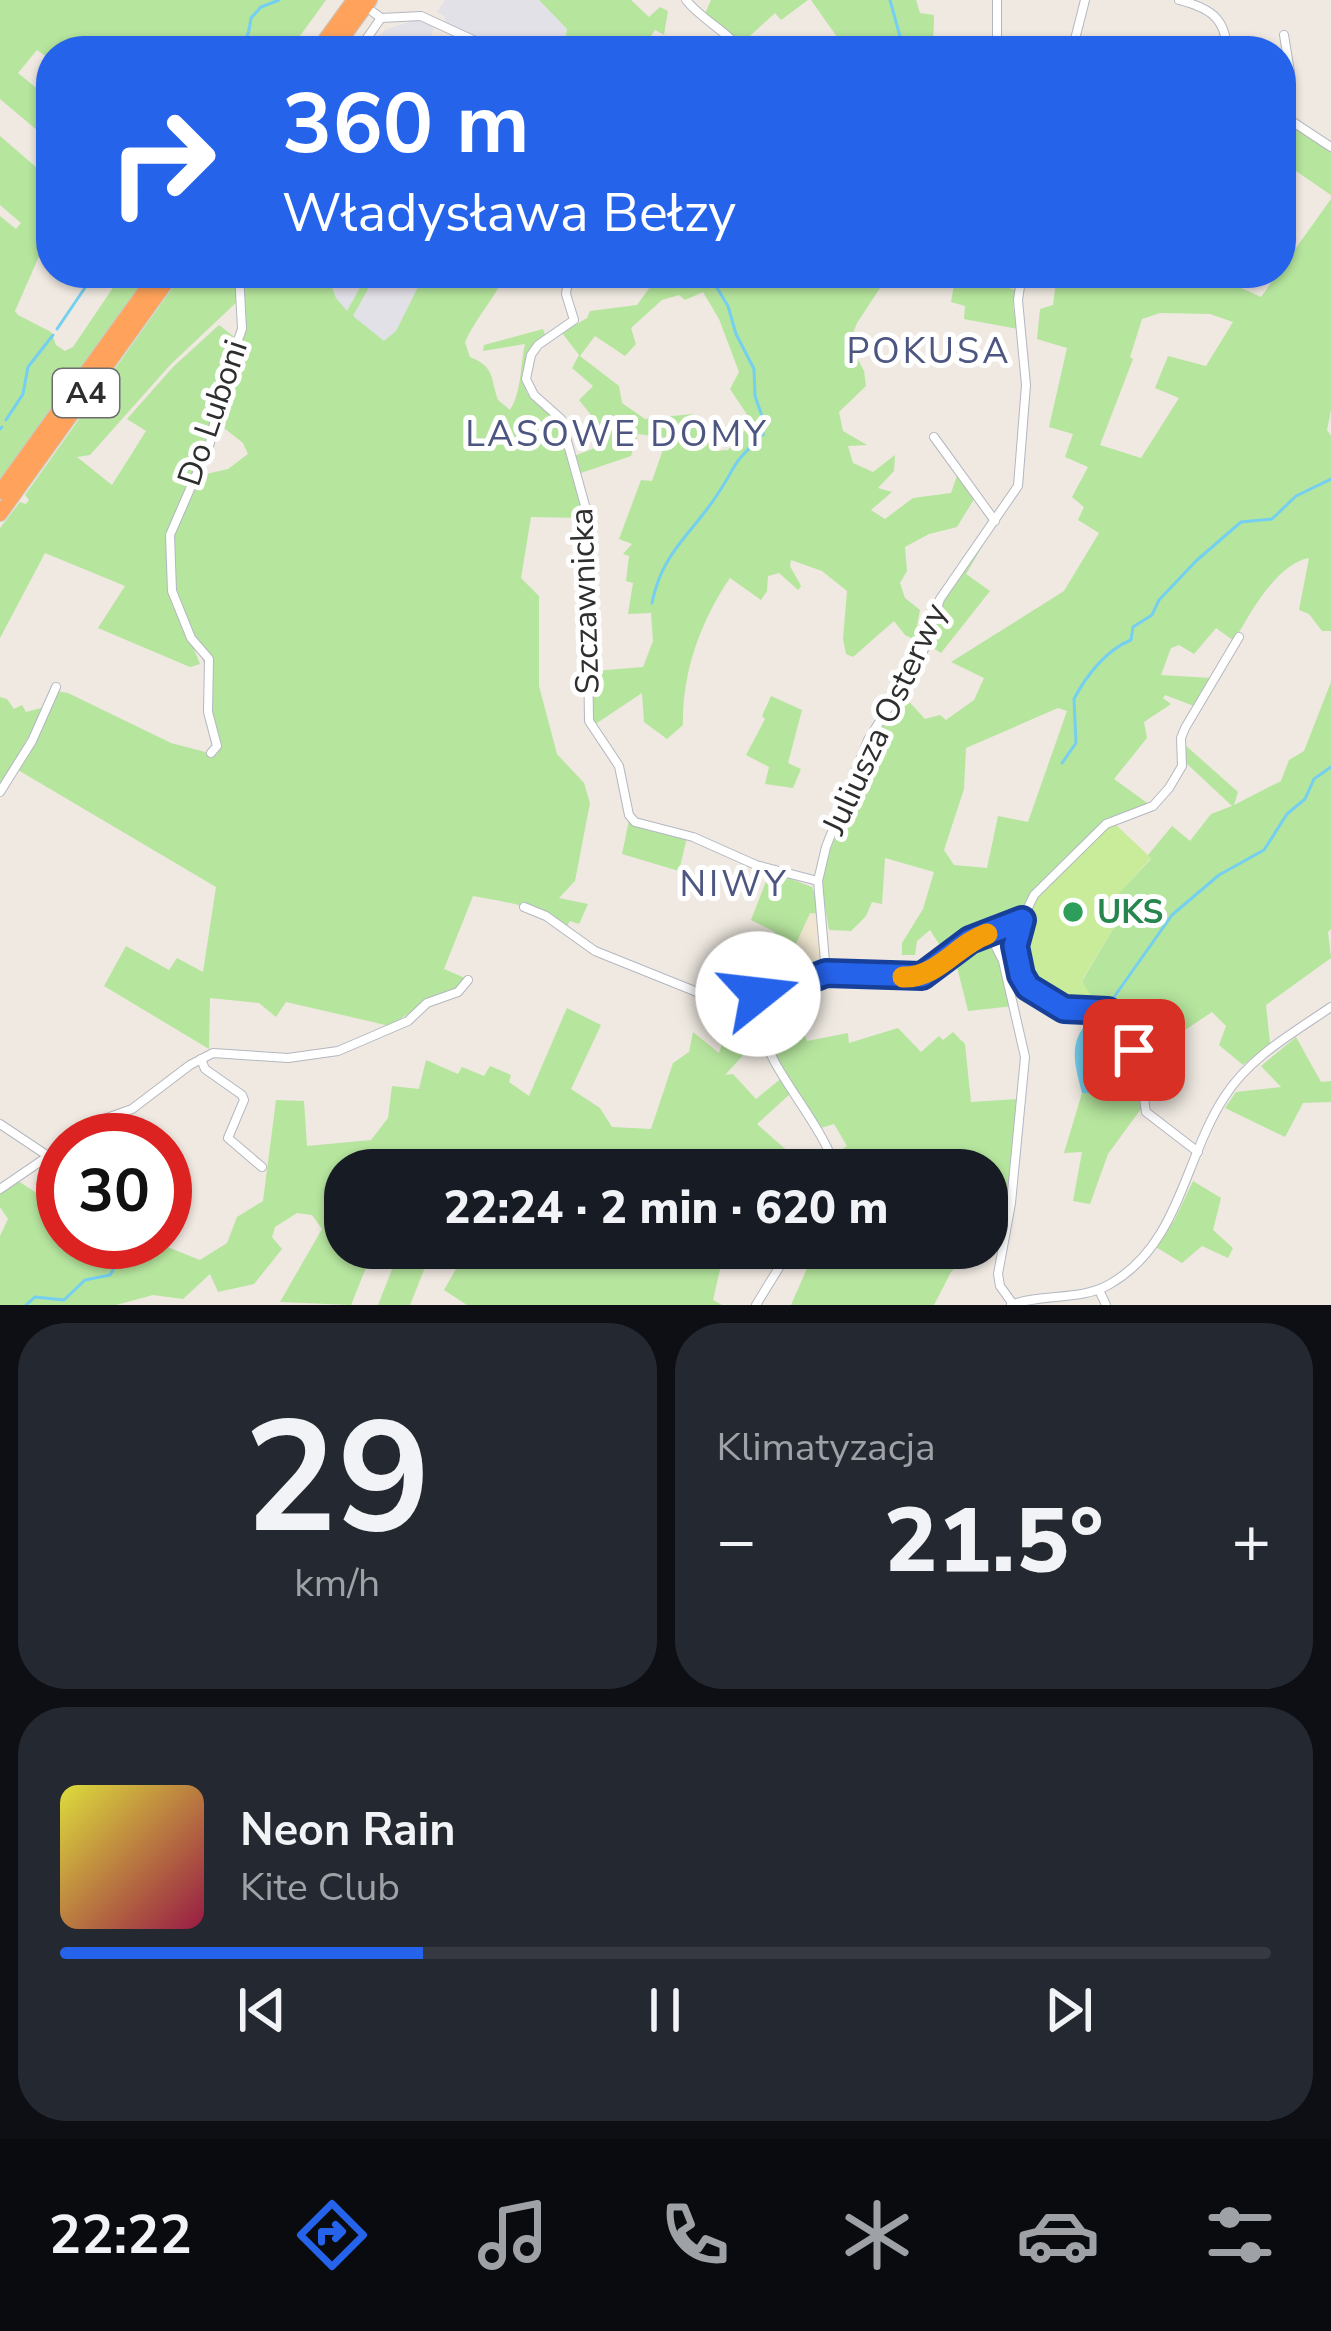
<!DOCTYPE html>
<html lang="pl">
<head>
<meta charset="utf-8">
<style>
	:root { --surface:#171b24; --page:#242831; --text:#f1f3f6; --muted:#9ea1a6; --line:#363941; --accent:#2563eb }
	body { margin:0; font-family:"Nunito Sans",sans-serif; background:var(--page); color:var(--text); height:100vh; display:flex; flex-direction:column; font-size:45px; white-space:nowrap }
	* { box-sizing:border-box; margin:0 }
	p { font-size:39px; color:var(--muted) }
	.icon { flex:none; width:66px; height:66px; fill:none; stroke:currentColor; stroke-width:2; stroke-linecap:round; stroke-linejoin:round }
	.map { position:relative; height:1305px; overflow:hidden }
	.drawer { display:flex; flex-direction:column; gap:18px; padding:18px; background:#0d0f14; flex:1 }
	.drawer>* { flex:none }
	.banner { position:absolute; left:36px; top:36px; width:1260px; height:252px; border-radius:48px; box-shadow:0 3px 9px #0004; background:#2563eb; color:#fff; overflow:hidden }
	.speed { position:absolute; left:36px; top:1113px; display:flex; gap:24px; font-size:60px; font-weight:700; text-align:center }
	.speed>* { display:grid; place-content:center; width:156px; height:156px; border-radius:50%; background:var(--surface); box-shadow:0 3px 9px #0004; line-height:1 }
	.speed .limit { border:18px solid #d22; background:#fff; color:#111 }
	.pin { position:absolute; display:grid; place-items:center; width:102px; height:102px; color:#fff; margin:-51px; border-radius:24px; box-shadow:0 6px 18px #0006 }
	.me { position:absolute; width:132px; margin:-66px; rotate:74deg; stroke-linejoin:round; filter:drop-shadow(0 0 9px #0008) }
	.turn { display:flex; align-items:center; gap:42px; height:252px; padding:0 48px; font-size:54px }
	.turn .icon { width:156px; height:156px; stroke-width:2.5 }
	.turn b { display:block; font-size:84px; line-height:102px }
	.big { font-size:90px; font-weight:800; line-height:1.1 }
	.drawer .widget { flex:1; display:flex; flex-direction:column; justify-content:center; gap:18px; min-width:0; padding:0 42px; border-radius:48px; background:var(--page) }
	.drawer .dial { align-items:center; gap:0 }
	.dial b { font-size:156px; line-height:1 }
	.song { display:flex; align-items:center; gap:36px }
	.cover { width:144px; height:144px; border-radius:18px; background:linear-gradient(135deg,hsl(60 70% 55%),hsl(340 70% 35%)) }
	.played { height:12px; border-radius:6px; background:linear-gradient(90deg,var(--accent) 30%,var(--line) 30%) }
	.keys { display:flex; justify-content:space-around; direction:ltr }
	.heat { display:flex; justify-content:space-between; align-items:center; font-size:66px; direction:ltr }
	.drawer .tiles { flex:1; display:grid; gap:18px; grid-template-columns:1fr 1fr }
	.widget:last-child { grid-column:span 2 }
	.trip { position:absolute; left:324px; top:1149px; width:684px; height:120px; border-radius:48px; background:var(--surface); box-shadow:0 3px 9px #0004; font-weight:800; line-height:120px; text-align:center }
	.tab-bar { display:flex; height:192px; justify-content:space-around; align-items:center; background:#090b0e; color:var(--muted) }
	.tab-bar .icon { width:84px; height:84px }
	.tab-bar .on { color:var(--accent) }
	.tab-bar b { font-size:54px; color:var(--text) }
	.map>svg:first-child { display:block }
	.industrial { fill:#e3e1e8 }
	.education { fill:#f0e6d1 }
	.green { fill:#b6e59e; fill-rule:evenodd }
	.pitch { fill:#c9ec9a }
	.water { fill:#75cff0 }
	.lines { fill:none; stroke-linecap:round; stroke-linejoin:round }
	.stream { stroke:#75cff0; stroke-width:3 }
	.minor-casing { stroke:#b4b7c1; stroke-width:10 }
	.highway-casing { stroke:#c9c9c9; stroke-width:16 }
	.minor { stroke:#fff; stroke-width:8 }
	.highway { stroke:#ffa35c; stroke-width:14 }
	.route-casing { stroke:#184099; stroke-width:30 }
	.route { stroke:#2563eb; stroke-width:21 }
	.slow { stroke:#f59e0b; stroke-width:21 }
	.leisure-dot { fill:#2e9e5b; stroke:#fff; stroke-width:4.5 }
	.labels { text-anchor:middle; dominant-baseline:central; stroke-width:10; stroke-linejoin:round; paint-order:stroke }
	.shield { fill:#fff; stroke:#6d6d6d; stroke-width:3 }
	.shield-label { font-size:30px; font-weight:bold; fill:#2e2e2e }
	.street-label { font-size:33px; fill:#2e2e2e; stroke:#fff }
	.leisure-label { font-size:33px; font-weight:bold; fill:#27864d; stroke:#fff; text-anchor:start }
	.neighbourhood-label { font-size:36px; letter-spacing:3px; fill:#4d5680; stroke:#fff }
</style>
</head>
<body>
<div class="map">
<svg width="1331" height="1305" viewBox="0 0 1331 1305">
	<rect width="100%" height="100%" fill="#efe9e1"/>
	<g class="industrial">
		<path d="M 445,0 L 539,0 L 567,29 L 563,51 L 502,51 L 445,24 L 445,17 L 437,12 Z"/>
		<path d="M 416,20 L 434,27 L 430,44 L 444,51 L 452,35 L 491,51 L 366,51 L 386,29 Z"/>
		<path d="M 242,273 L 432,273 L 398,335 L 382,346 L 354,331 L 313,279 L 243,282 Z"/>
	</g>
	<path class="education" d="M 810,912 L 821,914 L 822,973 L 780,985 L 794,943 Z"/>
	<g class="green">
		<path d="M 0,0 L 326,0 L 289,51 L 51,51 L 51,60 L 37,50 L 18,73 L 51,100 L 51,127 L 45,136 L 51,142 L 0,99 Z"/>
		<path d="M 539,0 L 631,0 L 649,17 L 660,7 L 668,11 L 664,35 L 655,30 L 649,39 L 671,51 L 563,51 L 567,29 Z"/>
		<path d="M 711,0 L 808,0 L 781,20 L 775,13 L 740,45 L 704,16 Z"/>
		<path d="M 811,0 L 916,0 L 920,13 L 934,15 L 933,49 L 847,51 Z"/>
		<path d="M 1281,117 L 1331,151 L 1331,195 L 1293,169 L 1296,164 L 1281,154 Z"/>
		<path d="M 0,136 L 51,180 L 51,239 L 44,245 L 15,311 L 18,315 L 51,332 L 56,345 L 65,351 L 73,347 L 123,273 L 149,273 L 0,479 L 0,216 L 16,229 L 21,223 L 0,205 Z"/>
		<path d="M 1331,199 L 1331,410 L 1327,430 L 1331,436 L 1331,631 L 1322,631 L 1309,614 L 1299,610 L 1309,558 C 1276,564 1250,614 1234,641 L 1216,628 L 1194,654 L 1179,645 L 1171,648 L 1161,675 L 1211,678 L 1194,706 L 1165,695 L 1163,698 L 1171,704 L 1144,722 L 1147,738 L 1114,779 L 1150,805 L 1129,816 L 1110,818 L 1033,891 L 1019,919 L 978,939 L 997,950 L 1014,1006 L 968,1011 L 957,967 L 941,962 L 939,944 L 930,930 L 917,941 L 915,955 L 902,955 L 902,943 L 923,909 L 934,872 L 885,858 L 882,904 L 872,902 L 866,916 L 851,931 L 829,930 L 822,888 L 823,869 L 871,741 L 901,693 L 925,719 L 940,715 L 946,720 L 974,700 L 984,678 L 951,662 L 1064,591 L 1099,533 L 1078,520 L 1084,507 L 1072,497 L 1088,467 L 1065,457 L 1073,434 L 1049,427 L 1067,348 L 1037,339 L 1040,309 L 1053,305 L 1057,273 L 1230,273 L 1226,281 L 1261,297 ZM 1160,313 L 1210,314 L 1233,322 L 1206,366 L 1168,356 L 1155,388 L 1179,398 L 1141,458 L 1100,445 L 1133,359 L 1130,357 L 1142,319 ZM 1058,708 L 1067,711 L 1028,822 L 998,816 L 987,868 L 954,865 L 944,850 L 964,789 L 966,748 Z"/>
		<path d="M 183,273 L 235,273 L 241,298 L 171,364 L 90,455 L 77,457 L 112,485 L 146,431 L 127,419 L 173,367 L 219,325 L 237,339 L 208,443 L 168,544 L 168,585 L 200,664 L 190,667 L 98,628 L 125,586 L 45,553 L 0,638 L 0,528 L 20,502 L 26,504 L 29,500 L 25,495 Z"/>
		<path d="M 317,273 L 327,273 L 336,298 L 347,311 L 368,273 L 377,273 L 353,316 L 384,341 L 396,331 L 425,273 L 505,273 C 496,298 476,317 465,342 L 470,357 C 495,367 490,377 498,400 L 510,410 C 522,391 520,366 525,344 L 483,351 L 484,345 L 543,329 L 546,337 L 530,354 L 526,392 L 559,420 L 586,518 L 531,517 L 521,578 L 539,596 L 539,686 L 557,754 L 584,783 L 590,803 L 575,881 L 559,898 L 588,904 L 579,924 L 570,921 L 567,926 L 576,932 L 575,938 C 530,904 527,906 473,896 L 444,969 L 465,978 L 458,988 L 428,1000 L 390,1026 L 286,1002 L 276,1017 L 259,1003 L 210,998 L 209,1049 L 104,986 L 126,946 L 169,970 L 177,958 L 203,972 L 216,887 L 18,770 L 57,691 L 68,693 L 171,743 L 217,755 L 210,739 L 204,663 L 174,594 L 172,538 L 202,475 L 228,469 L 248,454 L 243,443 L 219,424 C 227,372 251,335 243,282 L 313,279 L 316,282 Z"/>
		<path d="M 647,273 L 858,273 L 882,285 L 857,323 L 849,343 L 864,371 L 866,386 L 839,412 L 843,431 L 867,445 L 848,446 L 853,463 L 873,472 L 895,455 L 894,471 L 878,488 L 892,492 L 871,510 L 885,519 L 913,498 L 951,493 L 958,473 L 976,496 L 957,527 L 929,534 L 905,547 L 907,571 L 900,583 L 905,598 L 920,610 L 916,631 L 923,637 L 922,643 L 905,635 L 894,621 L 853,657 L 846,654 L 843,639 L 847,591 L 822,571 L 791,560 L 790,566 L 801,586 L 798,590 L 779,573 L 768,576 L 767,591 L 761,600 L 730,578 C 700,622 682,673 683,725 L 667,739 L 644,722 L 642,693 L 594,725 L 588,707 L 594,671 L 643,667 L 653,641 L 651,613 L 628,614 L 633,583 L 626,581 L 629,556 L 623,554 L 632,544 L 619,539 L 641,480 L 652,481 L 667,438 L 638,434 L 631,456 L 578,474 L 574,456 L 595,448 L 606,434 L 579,400 L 593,386 L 572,368 L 579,355 L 562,333 L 587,318 L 590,311 L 637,305 L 650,287 ZM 703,292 L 719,319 L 739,372 L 730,389 L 752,422 L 728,450 L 714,451 L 692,414 L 645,419 L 622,403 L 619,386 L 580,356 L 595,336 L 625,356 L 636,344 L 631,328 L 662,300 L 679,295 L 685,300 Z"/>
		<path d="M 956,273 L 1016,290 L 1013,307 L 1018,329 L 964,319 L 965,306 L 951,302 Z"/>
		<path d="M 994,526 L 966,574 L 990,591 L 941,653 L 930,646 L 937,605 Z"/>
		<path d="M 1331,682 L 1331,929 L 1328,932 L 1331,958 L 1266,1005 L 1270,1043 L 1243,1065 L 1219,1045 L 1226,1026 L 1212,1012 L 1157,1049 L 1147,1039 L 1137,1051 C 1131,1029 1130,1014 1105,1009 L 1108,1000 L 1093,1003 L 1082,981 L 1120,917 L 1111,901 L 1151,859 L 1148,855 L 1172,826 L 1190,841 L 1211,814 L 1232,806 L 1185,762 L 1184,744 L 1238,792 L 1234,805 L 1281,781 L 1289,760 L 1304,751 Z"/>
		<path d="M 771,696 L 802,710 L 788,763 L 801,769 L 793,788 L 765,784 L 769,767 L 746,755 L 765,719 L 762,716 Z"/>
		<path d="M 0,697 L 7,699 L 14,709 L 22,705 L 26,712 L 45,707 L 0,788 Z"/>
		<path d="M 629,820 L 649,830 L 687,837 L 679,871 L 622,854 Z"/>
		<path d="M 770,871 L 812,887 L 821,914 L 810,913 L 785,968 L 765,960 L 775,932 L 751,920 Z"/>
		<path d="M 567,1008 L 601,1025 L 571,1089 L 600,1108 L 612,1127 L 651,1129 L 673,1063 L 689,1052 L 693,1032 L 719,1053 L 731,1017 L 760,1024 L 760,1037 L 725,1075 L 733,1074 L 756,1099 L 783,1077 L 790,1094 L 757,1124 L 801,1163 L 824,1160 L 829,1170 L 345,1170 L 345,1248 L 374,1248 L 351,1305 L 280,1302 L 322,1229 L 312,1215 L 297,1213 L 275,1227 L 272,1237 L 282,1249 L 254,1284 L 218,1292 L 210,1274 L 183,1299 L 153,1295 L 116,1305 L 0,1305 L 0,1236 L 8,1219 L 0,1207 L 0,1191 L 15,1179 L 63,1210 L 63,1242 L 155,1242 L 200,1260 L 227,1243 L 237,1217 L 263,1201 L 276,1100 L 304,1101 L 307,1146 L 371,1140 L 388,1118 L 392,1086 L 419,1089 L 426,1060 L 458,1074 L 462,1067 L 484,1076 L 490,1066 L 511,1075 L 509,1082 L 529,1096 Z"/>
		<path d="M 1123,1023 L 1140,1075 L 1143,1106 L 1108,1154 L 1090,1204 L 1073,1201 L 1082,1152 L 1064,1153 L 1082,1093 L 1092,1094 L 1101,1081 L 1094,1076 L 1116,1050 Z"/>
		<path d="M 898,1028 L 921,1052 L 939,1036 L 943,1040 L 953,1032 L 965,1044 L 971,1102 L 1020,1099 L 1002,1237 L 987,1234 L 987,1170 L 841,1170 L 836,1153 L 847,1146 L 834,1124 L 821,1128 L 769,1045 L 804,1034 L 807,1041 L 848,1033 L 849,1043 Z"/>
		<path d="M 1296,1037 L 1321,1082 L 1331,1081 L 1331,1102 L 1303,1103 L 1285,1137 L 1225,1108 L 1236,1092 L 1281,1087 L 1261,1066 Z"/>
		<path d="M 1193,1181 L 1221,1198 L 1213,1230 L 1233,1248 L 1228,1258 L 1202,1246 L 1182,1263 L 1156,1247 L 1175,1219 Z"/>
		<path d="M 394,1248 L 451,1248 L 444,1257 L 430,1255 L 410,1305 L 378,1305 L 399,1252 Z"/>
		<path d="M 468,1248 L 725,1248 L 713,1300 L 722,1305 L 467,1305 L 444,1290 Z"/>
		<path d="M 801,1248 L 976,1248 L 951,1272 L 934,1305 L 791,1305 L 812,1257 Z"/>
	</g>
	<path class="pitch" d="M 1112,821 L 1151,858 L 1112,901 L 1120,917 L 1082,980 L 1094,1002 L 1108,998 L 1105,1009 C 1073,1008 1039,1007 1025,974 C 999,910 1072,861 1112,821 Z"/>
	<path class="water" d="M 1107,1013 L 1123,1023 L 1116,1050 L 1094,1075 L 1102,1081 L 1092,1094 L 1082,1093 C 1075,1065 1067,1042 1090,1020 L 1086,1016 Z"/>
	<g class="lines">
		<g class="stream">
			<path d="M 890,0 L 904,51"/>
			<path d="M 570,50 L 571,51"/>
			<path d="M 221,51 C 247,43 247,45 251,18 L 261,7 L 279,0"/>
			<path d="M 708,273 L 728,306 L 736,334 L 754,369 L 755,396 L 763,419 L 763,435"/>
			<path d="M 57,329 L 95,273"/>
			<path d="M 6,420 L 23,394 L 28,367 L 53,335"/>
			<path d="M 0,429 L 2,427"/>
			<path d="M 652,603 C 662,552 691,535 717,495 C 735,469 732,462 758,441"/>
			<path d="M 1062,763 L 1076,743 L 1074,699 C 1086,676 1106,650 1131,640 L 1133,627 L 1152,615 L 1159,600 L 1196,561 L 1241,522 L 1272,519 L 1296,496 L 1331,479"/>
			<path d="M 1107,1007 L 1172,915 L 1219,875 L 1264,850 L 1287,814 L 1305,799 L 1314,779 L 1331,767"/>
			<path d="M 26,1305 L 35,1297 L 64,1300 L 85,1280 L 110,1275 L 118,1261"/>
		</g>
		<g class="minor-casing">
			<g id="minor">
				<path d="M 686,0 C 702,20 727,31 742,51"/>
				<path d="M 997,0 L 997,51"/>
				<path d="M 1179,0 C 1209,8 1226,17 1227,51"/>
				<path d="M 373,12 L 381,18 L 421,16 L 497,51"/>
				<path d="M 358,51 L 381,18"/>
				<path d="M 1072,51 L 1085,0"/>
				<path d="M 1281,106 L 1290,72 L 1284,35"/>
				<path d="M 1281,114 L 1331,147"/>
				<path d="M 569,273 L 566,294 L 574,320 L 538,345 L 531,355 L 526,379 L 534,395 L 561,419 L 586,509 L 589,721 L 619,766 L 629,815 L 635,822 L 693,837 L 756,865 L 818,881"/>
				<path d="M 934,437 L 995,521"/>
				<path d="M 211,753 L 217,746 L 208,712 L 209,659 L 191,638 L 172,591 L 170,535 L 210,443 L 222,384 L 242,329 L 239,273"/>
				<path d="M 0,792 L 32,741 L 56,687"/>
				<path d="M 524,907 L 546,916 L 595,951 L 702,994 L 720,996 L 773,994 L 826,973 L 922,976 L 970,940 L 1022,920 L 1034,895 L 1106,824 L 1153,806 L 1169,788 L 1182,766 L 1181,738 L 1185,728 L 1239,637"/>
				<path d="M 1021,921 C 1013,938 1015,951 1019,968 C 1035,1027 1097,997 1122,1020 C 1140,1037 1142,1089 1146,1112 L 1198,1152"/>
				<path d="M 981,937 L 995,945 L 1003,961 L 1025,1057 L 1011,1203 L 998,1274 L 1000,1286 L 1013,1304"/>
				<path d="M 826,973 L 818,881 L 826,847 L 868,740 L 922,655 L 940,599 L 1018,486 L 1026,385 L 1018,300 L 1022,273"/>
				<path d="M 773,994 C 768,1006 761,1018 763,1031 C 768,1068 823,1124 836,1170"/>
				<path d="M 201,1059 L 205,1069 L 242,1095 L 244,1100 L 228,1138 L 262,1167"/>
				<path d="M 0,1124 L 48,1156"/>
				<path d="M 71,1140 L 96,1122 L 132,1109 L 190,1065 L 213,1053 L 288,1058 L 338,1051 L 408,1021 L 427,1003 L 458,992 L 468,980"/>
				<path d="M 0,1189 L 63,1146"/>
				<path d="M 1099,1290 L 1106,1305"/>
				<path d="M 756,1305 L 791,1248"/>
				<path d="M 1011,1305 C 1042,1293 1082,1301 1110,1284 C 1180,1244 1184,1158 1225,1096 C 1250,1057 1293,1033 1331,1007"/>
			</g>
		</g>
		<g class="highway-casing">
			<g id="highway">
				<path d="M 317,51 L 354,0"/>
				<path d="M 333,51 L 370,0"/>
				<path d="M 0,492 L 158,273"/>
				<path d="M 0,514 L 173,273"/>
			</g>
		</g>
		<use href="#minor" class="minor"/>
		<use href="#highway" class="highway"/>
	</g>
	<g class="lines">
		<g class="route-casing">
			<path id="route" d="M 758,994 L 773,994 L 826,973 L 922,976 L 970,940 L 1022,920 L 1015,946 L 1021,975 L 1028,987 L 1064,1009 L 1108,1011 L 1127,1024 L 1134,1050"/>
		</g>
		<use href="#route" class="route"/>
		<path class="slow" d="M 903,977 C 938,978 956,945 987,934"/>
	</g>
	<circle class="leisure-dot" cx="1073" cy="912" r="12"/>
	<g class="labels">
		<rect class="shield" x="53" y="369" width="66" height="48" rx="9"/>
		<g class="shield-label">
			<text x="86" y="393">A4</text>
		</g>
		<g class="street-label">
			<text transform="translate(213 413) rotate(-71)">Do Luboni</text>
			<text transform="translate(585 601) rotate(-92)">Szczawnicka</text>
			<text transform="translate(885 719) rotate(-65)">Juliusza Osterwy</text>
		</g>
		<g class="leisure-label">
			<text x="1097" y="912">UKS</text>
		</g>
		<g class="neighbourhood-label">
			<text x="929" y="351">POKUSA</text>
			<text x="617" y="434">LASOWE DOMY</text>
			<text x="734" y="884">NIWY</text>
		</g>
	</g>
</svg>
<div class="speed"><div class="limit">30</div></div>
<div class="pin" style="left:1134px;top:1050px;background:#d93025"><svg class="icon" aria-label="arrive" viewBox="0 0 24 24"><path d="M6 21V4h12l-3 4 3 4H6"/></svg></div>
<svg class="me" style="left:758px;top:994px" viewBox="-20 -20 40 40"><circle r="19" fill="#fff"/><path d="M0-13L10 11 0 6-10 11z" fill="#2563eb"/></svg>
<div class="trip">22:24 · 2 min · 620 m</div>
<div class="banner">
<div class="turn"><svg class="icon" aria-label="right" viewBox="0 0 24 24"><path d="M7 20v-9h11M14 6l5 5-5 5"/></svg><div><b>360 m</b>Władysława Bełzy</div></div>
</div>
</div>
<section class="drawer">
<div class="tiles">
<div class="widget dial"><b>29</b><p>km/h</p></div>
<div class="widget"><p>Klimatyzacja</p>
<div class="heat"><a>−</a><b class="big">21.5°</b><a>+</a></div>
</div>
<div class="widget">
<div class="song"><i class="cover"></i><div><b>Neon Rain</b><p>Kite Club</p></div></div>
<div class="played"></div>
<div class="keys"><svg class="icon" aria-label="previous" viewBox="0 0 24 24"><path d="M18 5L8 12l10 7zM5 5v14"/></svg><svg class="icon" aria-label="pause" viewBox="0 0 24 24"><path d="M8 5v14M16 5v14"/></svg><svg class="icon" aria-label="next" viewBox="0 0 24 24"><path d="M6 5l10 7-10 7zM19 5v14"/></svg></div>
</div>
</div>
</section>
<nav class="tab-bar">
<b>22:22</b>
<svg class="icon on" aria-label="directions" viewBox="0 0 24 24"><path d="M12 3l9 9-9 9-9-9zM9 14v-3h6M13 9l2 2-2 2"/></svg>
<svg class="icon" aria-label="music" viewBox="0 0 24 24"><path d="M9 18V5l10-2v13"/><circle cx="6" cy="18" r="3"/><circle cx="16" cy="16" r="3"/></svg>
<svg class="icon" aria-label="phone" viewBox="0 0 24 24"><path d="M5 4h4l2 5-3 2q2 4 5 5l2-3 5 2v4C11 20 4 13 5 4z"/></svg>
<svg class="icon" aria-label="climate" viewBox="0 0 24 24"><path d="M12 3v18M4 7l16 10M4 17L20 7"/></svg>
<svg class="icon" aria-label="car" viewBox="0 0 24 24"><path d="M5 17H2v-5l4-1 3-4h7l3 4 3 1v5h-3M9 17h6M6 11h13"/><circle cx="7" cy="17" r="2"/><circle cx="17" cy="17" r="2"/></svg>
<svg class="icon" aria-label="filters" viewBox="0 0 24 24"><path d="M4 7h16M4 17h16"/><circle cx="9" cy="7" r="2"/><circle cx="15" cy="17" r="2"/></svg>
</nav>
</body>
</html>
